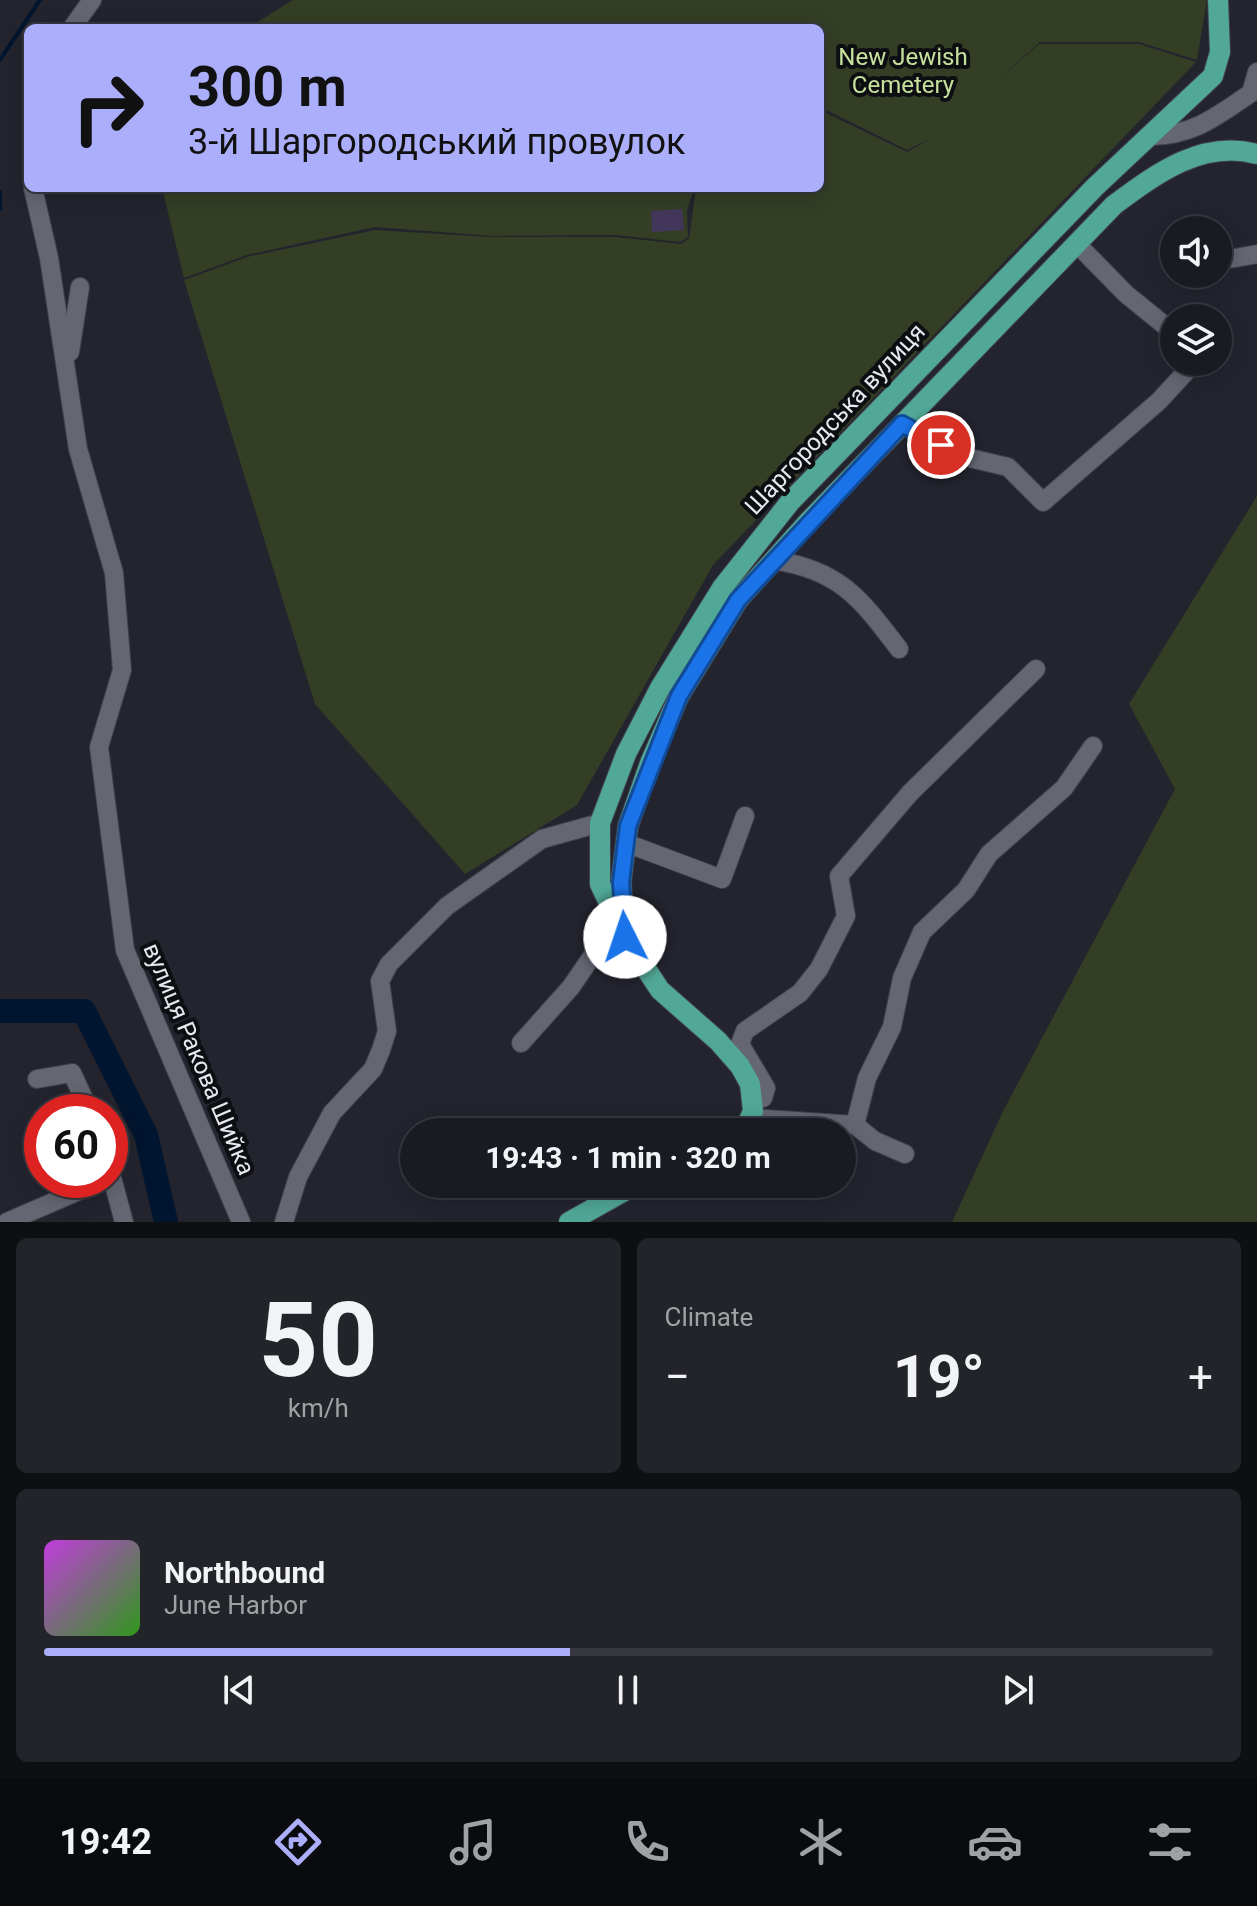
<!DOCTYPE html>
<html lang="en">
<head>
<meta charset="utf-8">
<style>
	:root { --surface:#1a1b22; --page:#23242a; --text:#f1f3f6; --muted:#9fa1a5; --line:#383940; --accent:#abaffb }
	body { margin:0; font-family:Roboto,sans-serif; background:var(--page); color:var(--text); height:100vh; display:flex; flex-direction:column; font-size:30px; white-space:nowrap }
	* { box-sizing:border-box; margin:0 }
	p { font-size:26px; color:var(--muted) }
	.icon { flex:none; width:44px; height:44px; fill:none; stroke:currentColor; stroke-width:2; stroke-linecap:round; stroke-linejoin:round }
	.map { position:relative; height:1222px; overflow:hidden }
	.side { display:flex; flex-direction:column; gap:16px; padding:16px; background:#0e0f13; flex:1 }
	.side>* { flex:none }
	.top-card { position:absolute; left:24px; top:24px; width:800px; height:168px; border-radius:12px; box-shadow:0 4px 20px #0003,0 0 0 2px var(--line); background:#abaffb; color:#111; overflow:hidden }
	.fabs { position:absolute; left:1160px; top:216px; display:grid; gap:16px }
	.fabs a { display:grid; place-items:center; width:72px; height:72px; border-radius:50%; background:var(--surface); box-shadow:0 4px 20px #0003,0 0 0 2px var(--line); font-size:40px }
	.speed { position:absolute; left:24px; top:1094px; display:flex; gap:16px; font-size:40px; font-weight:700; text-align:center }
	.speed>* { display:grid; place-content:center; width:104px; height:104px; border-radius:50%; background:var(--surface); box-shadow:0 4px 20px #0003,0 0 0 2px var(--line); line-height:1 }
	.speed .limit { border:12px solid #d22; background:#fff; color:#111 }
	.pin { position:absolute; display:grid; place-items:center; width:68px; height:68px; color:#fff; margin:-34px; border:4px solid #fff; border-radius:50%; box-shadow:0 2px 8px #0007 }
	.me { position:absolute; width:88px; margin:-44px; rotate:356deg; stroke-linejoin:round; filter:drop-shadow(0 0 6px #0008) }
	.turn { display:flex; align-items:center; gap:28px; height:168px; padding:0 32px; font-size:36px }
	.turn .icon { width:104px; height:104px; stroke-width:2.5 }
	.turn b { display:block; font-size:56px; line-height:68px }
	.big { font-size:60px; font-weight:700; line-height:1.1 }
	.side .tile { flex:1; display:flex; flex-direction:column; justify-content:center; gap:12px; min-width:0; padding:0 28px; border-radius:12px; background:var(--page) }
	.side .dial { align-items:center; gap:0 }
	.dial b { font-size:104px; line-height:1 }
	.song { display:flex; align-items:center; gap:24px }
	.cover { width:96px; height:96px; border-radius:12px; background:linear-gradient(135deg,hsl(290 70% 55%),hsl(110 70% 35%)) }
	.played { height:8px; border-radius:4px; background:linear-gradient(90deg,var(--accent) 45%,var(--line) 45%) }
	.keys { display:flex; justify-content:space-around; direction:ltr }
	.heat { display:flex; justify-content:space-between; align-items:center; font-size:44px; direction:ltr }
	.side .tiles { flex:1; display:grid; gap:16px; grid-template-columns:1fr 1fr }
	.tile:last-child { grid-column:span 2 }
	.trip { position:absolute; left:400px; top:1118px; width:456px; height:80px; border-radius:40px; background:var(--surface); box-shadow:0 4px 20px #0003,0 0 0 2px var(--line); font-weight:700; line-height:80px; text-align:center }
	.tabs { display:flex; height:128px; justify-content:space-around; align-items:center; background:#0a0b0e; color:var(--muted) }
	.tabs .icon { width:56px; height:56px }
	.tabs .active { color:var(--accent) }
	.tabs b { font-size:36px; color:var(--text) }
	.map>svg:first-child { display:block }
	.green { fill:#343e25 }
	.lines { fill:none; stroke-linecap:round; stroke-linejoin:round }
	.stream { stroke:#00152f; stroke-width:4 }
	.river { stroke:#00152f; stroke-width:24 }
	.building { fill:#42375a }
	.minor-casing { stroke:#41424a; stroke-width:20 }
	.major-casing { stroke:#41424a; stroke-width:22 }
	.minor { stroke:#646672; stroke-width:18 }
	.major { stroke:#51a896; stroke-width:20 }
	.route-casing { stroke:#114b97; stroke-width:20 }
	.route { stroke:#1a73e8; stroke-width:14 }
	.labels { text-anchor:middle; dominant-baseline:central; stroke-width:8; stroke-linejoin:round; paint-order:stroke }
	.park-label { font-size:24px; fill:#c6e09e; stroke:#0d0e12 }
	.street-label { font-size:24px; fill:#e8e9f0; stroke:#0d0e12 }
</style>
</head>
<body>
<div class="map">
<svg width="1257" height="1222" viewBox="0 0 1257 1222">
	<rect width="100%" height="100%" fill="#23242e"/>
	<g class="green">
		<path d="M 293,0 L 1207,0 L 1197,60 L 1139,42 L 1040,42 L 991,86 L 1039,44 L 1139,44 L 1196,62 L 713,565 L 577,805 L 465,874 L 315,704 L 184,280 L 247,257 L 375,230 L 491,237 L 616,237 L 681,244 L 689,238 L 696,188 L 820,188 L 820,110 L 907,152 L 934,137 L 907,150 L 820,107 L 820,28 L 248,28 Z"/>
		<path d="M 162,188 L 694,188 L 687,211 L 688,237 L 680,242 L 616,235 L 492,236 L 375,227 L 247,255 L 184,278 Z"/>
		<path d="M 1257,496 L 1257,1222 L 952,1222 L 1003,1111 L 1175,789 L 1129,704 Z"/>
	</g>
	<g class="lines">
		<g class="stream">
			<path d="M 0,60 L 40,0"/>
			<path d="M 0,192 L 0,209"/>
		</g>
		<path class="river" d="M 0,1011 L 84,1011 L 146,1135 L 166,1222"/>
	</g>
	<path class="building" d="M 682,209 L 684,230 L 652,232 L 651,211 Z"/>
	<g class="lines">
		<g class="minor-casing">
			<g id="minor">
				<path d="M 72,28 L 92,0"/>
				<path d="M 1152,136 C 1194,135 1217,116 1251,93 L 1257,72"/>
				<path d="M 33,188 L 49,258 L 78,449 L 114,573 L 122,670 L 99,747 L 125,950 L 241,1222"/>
				<path d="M 1077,244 L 1126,294 L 1174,333"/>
				<path d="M 1218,261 L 1257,254"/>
				<path d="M 70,352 L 80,287"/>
				<path d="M 902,424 L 957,455 L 1008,467 L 1043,502 L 1159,401 L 1195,362"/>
				<path d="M 773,560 C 840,570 860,598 899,649"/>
				<path d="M 626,843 L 722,879 L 745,816"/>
				<path d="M 521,1043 L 571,987 L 617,920"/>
				<path d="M 37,1079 L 72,1073 L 90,1112"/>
				<path d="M 752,1100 L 763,1098 L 766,1088 L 740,1044 L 745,1031 L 800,993 L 819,969 L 846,916 L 839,876 L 910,793 L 1036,669"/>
				<path d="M 752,1118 L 855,1125 L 867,1078 L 892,1027 L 902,978 L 922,932 L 966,890 L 989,854 L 1064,788 L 1093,746"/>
				<path d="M 855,1125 L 875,1141 L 905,1154"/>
				<path d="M 110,1170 L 124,1222"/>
				<path d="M 7,1222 L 104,1180"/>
				<path d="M 284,1222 L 298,1177 L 332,1113 L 373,1069 L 381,1050 L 387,1031 L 380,981 L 389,964 L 447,906 L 542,839 L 600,823"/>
			</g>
		</g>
		<g class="major-casing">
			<g id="major">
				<path d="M 624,925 L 621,882 L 628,826 L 650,763 L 679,696 L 738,600 L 808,522 L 1114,205 C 1156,174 1202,139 1257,154"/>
				<path d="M 744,1132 L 753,1111 L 750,1084 L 740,1066 L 718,1041 L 660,990 L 625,937 L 600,884 L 600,823 L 626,754 L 660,688 L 722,588 L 790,502 L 1095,187 L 1213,76 L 1220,52 L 1218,0"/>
				<path d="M 569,1222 L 637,1184"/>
			</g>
		</g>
		<use href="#minor" class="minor"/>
		<use href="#major" class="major"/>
	</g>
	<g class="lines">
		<g class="route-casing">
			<path id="route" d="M 625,937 L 621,882 L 628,826 L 679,696 L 738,600 L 902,424 L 941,445"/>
		</g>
		<use href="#route" class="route"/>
	</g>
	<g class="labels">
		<g class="park-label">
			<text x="903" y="57">New Jewish<tspan x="903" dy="28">Cemetery</tspan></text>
		</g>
		<g class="street-label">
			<text transform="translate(835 419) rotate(-47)">Шаргородська вулиця</text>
			<text transform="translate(199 1059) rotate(67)">вулиця Ракова Шийка</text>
		</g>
	</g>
</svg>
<div class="fabs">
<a><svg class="icon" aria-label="sound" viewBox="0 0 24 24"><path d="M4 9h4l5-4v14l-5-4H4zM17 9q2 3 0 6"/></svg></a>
<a><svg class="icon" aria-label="layers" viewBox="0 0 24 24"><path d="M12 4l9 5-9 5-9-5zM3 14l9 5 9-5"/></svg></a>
</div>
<div class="speed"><div class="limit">60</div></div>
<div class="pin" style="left:941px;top:445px;background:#d93025"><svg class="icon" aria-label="arrive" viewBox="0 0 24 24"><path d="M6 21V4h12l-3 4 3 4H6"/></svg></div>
<svg class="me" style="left:625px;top:937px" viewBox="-20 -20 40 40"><circle r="19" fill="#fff"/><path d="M0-13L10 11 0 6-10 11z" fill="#1a73e8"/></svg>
<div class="trip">19:43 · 1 min · 320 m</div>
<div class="top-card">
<div class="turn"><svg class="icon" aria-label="right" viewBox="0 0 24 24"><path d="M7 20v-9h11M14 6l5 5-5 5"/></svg><div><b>300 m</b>3-й Шаргородський провулок</div></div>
</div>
</div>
<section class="side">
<div class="tiles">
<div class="tile dial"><b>50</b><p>km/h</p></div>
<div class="tile"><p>Climate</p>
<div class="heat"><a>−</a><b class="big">19°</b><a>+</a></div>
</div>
<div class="tile">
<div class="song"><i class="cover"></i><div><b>Northbound</b><p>June Harbor</p></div></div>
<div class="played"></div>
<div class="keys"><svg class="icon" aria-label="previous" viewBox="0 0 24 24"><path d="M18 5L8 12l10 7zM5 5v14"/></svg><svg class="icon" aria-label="pause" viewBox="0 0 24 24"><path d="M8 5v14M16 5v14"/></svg><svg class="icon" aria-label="next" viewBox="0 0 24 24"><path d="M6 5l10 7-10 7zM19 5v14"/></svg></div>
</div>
</div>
</section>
<nav class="tabs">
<b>19:42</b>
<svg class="icon active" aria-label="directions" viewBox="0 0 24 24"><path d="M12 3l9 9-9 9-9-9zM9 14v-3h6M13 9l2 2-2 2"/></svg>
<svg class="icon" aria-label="music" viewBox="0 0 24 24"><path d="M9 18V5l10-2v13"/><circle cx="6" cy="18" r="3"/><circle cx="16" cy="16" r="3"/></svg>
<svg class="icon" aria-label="phone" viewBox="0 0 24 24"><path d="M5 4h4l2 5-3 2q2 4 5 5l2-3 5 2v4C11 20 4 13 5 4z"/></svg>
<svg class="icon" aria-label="climate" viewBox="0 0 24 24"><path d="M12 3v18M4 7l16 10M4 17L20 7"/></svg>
<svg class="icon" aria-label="car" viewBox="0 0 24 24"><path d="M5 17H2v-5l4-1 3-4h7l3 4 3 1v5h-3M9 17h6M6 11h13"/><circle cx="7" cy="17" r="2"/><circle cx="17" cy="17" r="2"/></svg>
<svg class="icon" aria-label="filters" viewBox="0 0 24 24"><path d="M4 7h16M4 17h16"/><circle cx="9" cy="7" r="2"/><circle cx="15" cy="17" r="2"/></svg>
</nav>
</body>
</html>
